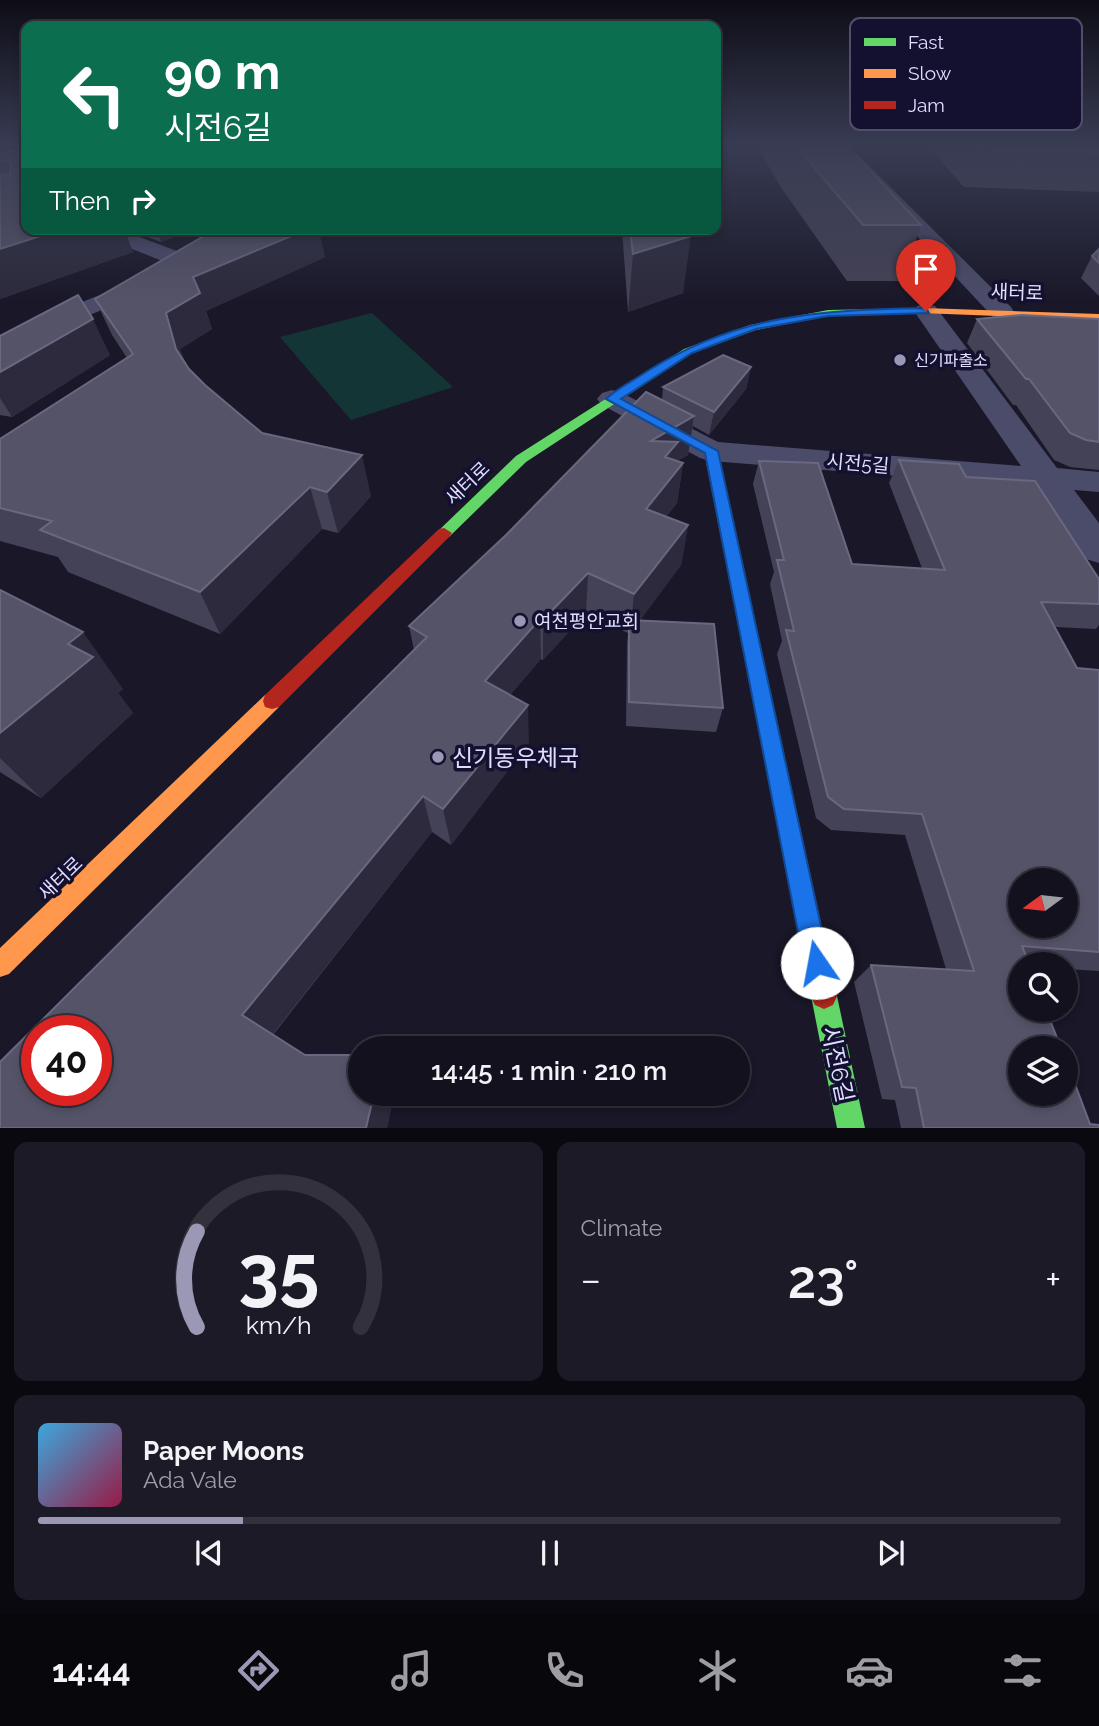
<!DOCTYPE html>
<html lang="en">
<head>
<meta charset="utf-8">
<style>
	:root { --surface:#13111e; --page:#1c1a27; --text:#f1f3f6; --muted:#9d9da4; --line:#32313c; --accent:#9a98b4 }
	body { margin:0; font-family:Raleway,"Noto Sans KR",sans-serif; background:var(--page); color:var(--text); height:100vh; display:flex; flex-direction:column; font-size:26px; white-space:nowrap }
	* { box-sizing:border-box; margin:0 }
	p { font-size:23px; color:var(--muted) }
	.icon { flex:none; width:38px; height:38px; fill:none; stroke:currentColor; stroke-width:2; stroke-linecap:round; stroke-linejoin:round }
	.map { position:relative; height:1128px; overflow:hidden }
	.details { display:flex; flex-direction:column; gap:14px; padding:14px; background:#0a0910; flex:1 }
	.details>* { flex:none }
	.top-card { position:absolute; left:21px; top:21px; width:700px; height:214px; border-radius:14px; box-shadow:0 4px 10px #0003,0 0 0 2px var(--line); background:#0b6e4f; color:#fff; overflow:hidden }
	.needle { width:46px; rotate:255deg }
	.fabs { position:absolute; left:1008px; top:868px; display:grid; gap:14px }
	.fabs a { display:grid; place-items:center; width:70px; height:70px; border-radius:50%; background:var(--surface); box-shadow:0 4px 10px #0003,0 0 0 2px var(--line); font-size:35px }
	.speed { position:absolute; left:21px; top:1015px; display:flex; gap:14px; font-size:35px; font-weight:700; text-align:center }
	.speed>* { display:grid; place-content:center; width:91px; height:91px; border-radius:50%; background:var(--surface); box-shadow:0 4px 10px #0003,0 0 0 2px var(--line); line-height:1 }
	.speed .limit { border:10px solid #d22; background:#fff; color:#111 }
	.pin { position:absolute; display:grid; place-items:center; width:60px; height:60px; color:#fff; margin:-72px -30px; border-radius:50% 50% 50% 0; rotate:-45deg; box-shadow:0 0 7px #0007 }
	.pin .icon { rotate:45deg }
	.me { position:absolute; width:77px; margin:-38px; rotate:348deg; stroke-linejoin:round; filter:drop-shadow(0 0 5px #0008) }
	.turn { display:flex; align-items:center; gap:24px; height:147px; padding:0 28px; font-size:32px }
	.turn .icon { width:91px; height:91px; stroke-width:2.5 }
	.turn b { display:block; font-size:49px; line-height:60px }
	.then { display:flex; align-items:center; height:66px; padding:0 28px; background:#0003; gap:14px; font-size:26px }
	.big { font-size:52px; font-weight:600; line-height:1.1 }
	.details .tile { flex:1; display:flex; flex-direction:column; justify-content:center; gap:10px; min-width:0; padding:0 24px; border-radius:14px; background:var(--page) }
	.details .dial { align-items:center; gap:0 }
	.dial svg { height:182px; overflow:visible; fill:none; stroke:var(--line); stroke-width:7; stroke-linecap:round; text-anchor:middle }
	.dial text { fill:var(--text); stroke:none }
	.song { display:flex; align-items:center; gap:21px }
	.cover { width:84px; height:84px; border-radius:10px; background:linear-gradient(135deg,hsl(200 70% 55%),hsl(340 70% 35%)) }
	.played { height:7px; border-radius:4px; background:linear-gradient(90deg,var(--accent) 20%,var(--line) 20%) }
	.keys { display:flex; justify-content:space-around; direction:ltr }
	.heat { display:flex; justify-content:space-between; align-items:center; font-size:38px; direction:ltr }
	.details .tiles { flex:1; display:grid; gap:14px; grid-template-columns:1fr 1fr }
	.tile:last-child { grid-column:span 2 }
	.trip { position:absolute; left:348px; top:1036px; width:402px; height:70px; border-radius:35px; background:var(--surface); box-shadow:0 4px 10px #0003,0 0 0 2px var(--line); font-weight:600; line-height:70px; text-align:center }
	.tab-bar { display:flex; height:112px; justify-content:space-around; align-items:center; background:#08070c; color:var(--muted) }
	.tab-bar .icon { width:49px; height:49px }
	.tab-bar .on { color:var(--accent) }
	.tab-bar b { font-size:32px; color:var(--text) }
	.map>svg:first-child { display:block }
	.green { fill:#133535 }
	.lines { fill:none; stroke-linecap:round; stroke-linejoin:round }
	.street { fill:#4b4c69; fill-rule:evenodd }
	.fast { fill:#63d668; fill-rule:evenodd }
	.slow { fill:#ff974d; fill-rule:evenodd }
	.jam { fill:#b3261e; fill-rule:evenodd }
	.wall { fill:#444256 }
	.shaded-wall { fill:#2c2a3c }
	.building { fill:#555368; stroke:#6a6880; stroke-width:2; fill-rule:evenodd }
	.route { fill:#1a73e8; stroke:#114b97; stroke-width:2 }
	.poi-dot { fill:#9a98b4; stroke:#14102f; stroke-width:2.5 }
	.labels { text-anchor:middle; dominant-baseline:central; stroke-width:7; stroke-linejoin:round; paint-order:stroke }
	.far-poi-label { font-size:16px; fill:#e0deff; stroke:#14102f; text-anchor:start }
	.street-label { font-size:19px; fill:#e0deff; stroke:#14102f }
	.poi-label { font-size:19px; fill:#e0deff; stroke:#14102f; text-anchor:start }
	.near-poi-label { font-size:23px; fill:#e0deff; stroke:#14102f; text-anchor:start }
	.near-street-label { font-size:23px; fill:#e0deff; stroke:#14102f }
	.key { fill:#14102f; stroke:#514e6d; stroke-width:2 }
	.key-label { font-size:19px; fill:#e0deff }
</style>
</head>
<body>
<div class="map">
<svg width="1099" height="1128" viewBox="0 0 1099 1128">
	<rect width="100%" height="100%" fill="#191728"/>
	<path class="green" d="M 371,313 L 372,313 L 453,387 L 351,420 L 280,337 Z"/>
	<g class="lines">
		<g class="street">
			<path d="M 831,144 L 847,144 L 1011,307 L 1014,312 L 1011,317 L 993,317 Z"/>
			<path d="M 89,229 L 118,229 L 201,260 L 204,265 L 201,270 L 185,270 L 92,233 Z"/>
			<path d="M 147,276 L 155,278 L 158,283 L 155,288 L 0,352 L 0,335 Z"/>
			<path d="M 926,304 L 935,306 L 1057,468 L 1099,472 L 1099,492 L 1074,490 L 1099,523 L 1099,563 L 1086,559 L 1036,487 L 711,461 L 700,458 L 602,405 L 597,399 L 602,393 L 612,390 L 622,393 L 718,442 L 1021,466 L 914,311 L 917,306 Z"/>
		</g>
		<g class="fast">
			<path d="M 924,308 L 929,311 L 928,313 L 828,316 L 756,330 L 692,353 L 526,462 L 449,537 L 439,537 L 436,533 L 516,456 L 684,349 L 750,325 L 828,310 Z"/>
			<path d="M 824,983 L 833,987 L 837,996 L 865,1128 L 837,1128 L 811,996 L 815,987 Z"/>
		</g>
		<g class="slow">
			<path d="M 924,308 L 1099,314 L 1099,320 L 920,313 L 919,311 Z"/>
			<path d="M 711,447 L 718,451 L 803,841 L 800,849 L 792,852 L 784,849 L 781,841 L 704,451 Z"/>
			<path d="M 272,693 L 279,695 L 281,701 L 279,707 L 9,974 L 0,977 L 0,948 L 265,695 Z"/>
		</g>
		<g class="jam">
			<path d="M 444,528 L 452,533 L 449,537 L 279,707 L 272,709 L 265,707 L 263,701 L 265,695 L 439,529 Z"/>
			<path d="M 792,830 L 800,833 L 803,841 L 837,996 L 833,1005 L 824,1009 L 815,1005 L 811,996 L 781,841 L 784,833 Z"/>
		</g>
	</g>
	<g class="wall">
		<path d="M 756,144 L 841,144 L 921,225 L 902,281 L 847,281 L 780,186 Z"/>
		<path d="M 926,144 L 1099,144 L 1099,192 L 964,187 Z"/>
		<path d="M 26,148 L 26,229 L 124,229 L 133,252 L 0,299 L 0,153 Z"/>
		<path d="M 126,229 L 196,229 L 161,242 Z"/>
		<path d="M 622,229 L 689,229 L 683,293 L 628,312 Z"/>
		<path d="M 1099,249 L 1099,296 L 1081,278 L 1092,256 Z"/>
		<path d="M 325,257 L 206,311 L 212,329 L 180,349 L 184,360 L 189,369 L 205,385 L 262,433 L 371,496 L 338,533 L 322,529 L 220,634 L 68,572 L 58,557 L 0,541 L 0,439 L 127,358 L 112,335 L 95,299 Z"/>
		<path d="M 977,319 L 1099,319 L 1099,470 L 1070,467 L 1054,460 L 1016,405 L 1013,405 L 967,343 Z"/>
		<path d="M 0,336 L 110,355 L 12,417 L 0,415 Z"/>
		<path d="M 751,367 L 746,389 L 709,435 L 693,426 L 688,455 L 677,461 L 683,463 L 677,503 L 666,517 L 688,525 L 681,565 L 640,620 L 723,708 L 716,732 L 626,726 L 627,644 L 628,633 L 586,613 L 543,660 L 541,659 L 510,695 L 529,743 L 451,845 L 432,832 L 273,1035 L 305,1055 L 394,1094 L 387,1128 L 0,1128 L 414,650 L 409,626 L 662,400 L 663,387 Z"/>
		<path d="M 899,460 L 966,477 L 1099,579 L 1099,625 L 1096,629 L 1055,627 L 1077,668 L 1099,670 L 1099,971 L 1066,969 L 1066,964 L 1020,964 L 1090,1124 L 1099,1128 L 901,1128 L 895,1100 L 882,1099 L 854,982 L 871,965 L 946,969 L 905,835 L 831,830 L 816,818 L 777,654 L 782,641 L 770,584 L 774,572 L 753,484 L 759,461 L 852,564 L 922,568 L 889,483 Z"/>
		<path d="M 0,590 L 123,689 L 118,693 L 133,713 L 41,798 L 0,772 Z"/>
	</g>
	<g class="shaded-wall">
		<path d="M 62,229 L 124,229 L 133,252 L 0,299 L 0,249 Z"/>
		<path d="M 156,229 L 196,229 L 161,242 Z"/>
		<path d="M 308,229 L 319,229 L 325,257 L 206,311 L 212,329 L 180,349 L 191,387 L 176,349 L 166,313 L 193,277 Z"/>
		<path d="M 691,236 L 683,293 L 628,312 L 633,254 Z"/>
		<path d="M 93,319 L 110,355 L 12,417 L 0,398 L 0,372 Z"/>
		<path d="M 751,367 L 746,389 L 709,435 L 714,412 Z"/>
		<path d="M 694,416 L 688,455 L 675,462 L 683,463 L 677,503 L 641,549 L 651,441 Z"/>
		<path d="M 362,455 L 371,496 L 338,533 L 327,492 Z"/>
		<path d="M 310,487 L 322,529 L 220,634 L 200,592 Z"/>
		<path d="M 688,525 L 681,565 L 630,634 L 634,594 Z"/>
		<path d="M 588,573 L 586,613 L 543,660 L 543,620 Z"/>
		<path d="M 540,619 L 541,659 L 489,720 L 485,681 Z"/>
		<path d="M 83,632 L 123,689 L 118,693 L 133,713 L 41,798 L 0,758 L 0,733 L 68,644 Z"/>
		<path d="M 528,705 L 529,743 L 451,845 L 443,809 Z"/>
		<path d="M 423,796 L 432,832 L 268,1040 L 242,1015 Z"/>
		<path d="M 374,1094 L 394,1094 L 387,1128 L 366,1128 Z"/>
	</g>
	<g class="building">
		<path d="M 794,144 L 841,144 L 852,156 L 857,156 L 921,225 L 863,225 Z"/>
		<path d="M 973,144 L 1099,144 L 1099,153 L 978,149 Z"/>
		<path d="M 26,148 L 26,229 L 62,229 L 0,249 L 0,174 L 10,176 L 11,163 L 0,160 L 0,153 Z"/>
		<path d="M 216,229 L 308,229 L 193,277 L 200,293 L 166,313 L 176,349 L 189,369 L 205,385 L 262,433 L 362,455 L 327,492 L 310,487 L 200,592 L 40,530 L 52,521 L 0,508 L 0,439 L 133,354 L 95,299 Z"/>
		<path d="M 630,229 L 689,229 L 691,236 L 633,254 Z"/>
		<path d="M 1099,249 L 1099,263 L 1092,256 Z"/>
		<path d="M 78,295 L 93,319 L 0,372 L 0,336 Z"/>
		<path d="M 1022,315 L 1099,319 L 1099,442 L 1086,440 L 1070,433 L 1029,379 L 1026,379 L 977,319 Z"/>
		<path d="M 723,355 L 751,367 L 714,412 L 663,387 Z"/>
		<path d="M 646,392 L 694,416 L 651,441 L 678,442 L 665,457 L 683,463 L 646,509 L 688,525 L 634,594 L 588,573 L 543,620 L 540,619 L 485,681 L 528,705 L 443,809 L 423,796 L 242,1015 L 305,1055 L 360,1055 L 360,1094 L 374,1094 L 366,1128 L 0,1128 L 0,1062 L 427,637 L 409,626 L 506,535 ZM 37,1031 L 96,1031 L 96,1090 L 37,1090 Z"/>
		<path d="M 899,460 L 959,464 L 966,477 L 1035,481 L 1099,579 L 1099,604 L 1041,602 L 1077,668 L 1099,670 L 1099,952 L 1022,946 L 1029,964 L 1020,964 L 1020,1010 L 1046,1010 L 1061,1048 L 1020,1048 L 1020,1094 L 1066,1094 L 1066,1060 L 1090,1124 L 1099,1125 L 1099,1128 L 924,1128 L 916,1088 L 902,1087 L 871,965 L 974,971 L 922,814 L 844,809 L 828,797 L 786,630 L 794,631 L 777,560 L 784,560 L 759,461 L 818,463 L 852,564 L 945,570 ZM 1020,880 L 1066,880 L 1066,926 L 1020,926 Z"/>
		<path d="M 0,590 L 83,632 L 68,644 L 93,657 L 0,733 Z"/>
		<path d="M 629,620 L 714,624 L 723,708 L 629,702 Z"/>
	</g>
	<linearGradient id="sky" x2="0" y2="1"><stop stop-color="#0e0d16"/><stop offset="0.48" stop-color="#383c53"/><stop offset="1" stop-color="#383c53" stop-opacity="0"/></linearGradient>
	<rect width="1099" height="302" fill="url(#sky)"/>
	<path class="route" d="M 926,308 L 929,313 L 828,316 L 756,329 L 692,353 L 621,399 L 718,451 L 829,963 L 826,972 L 817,975 L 808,972 L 804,963 L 705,453 L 606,399 C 617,388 633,381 646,372 C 738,314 820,310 926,308 Z"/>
	<g class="poi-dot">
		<circle cx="900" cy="360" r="7"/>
		<circle cx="520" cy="621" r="7"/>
		<circle cx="438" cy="757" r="7"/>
	</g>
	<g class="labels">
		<g class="far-poi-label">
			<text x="914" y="360">신기파출소</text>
		</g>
		<g class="street-label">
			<text transform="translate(1017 292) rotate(2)">새터로</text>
			<text transform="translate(858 463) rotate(5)">시전5길</text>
			<text transform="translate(467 483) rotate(-44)">새터로</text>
			<text transform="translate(60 878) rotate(-44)">새터로</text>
		</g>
		<g class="poi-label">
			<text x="534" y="621">여천평안교회</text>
		</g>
		<g class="near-poi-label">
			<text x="452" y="757">신기동우체국</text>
		</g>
		<g class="near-street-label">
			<text transform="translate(838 1064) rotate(78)">시전6길</text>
		</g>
	</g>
	<rect x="850" y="18" width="232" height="112" rx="10" class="key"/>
	<rect x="864" y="38" width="32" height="8" fill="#63d668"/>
	<rect x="864" y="69" width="32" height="9" fill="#ff974d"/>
	<rect x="864" y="101" width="32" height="8" fill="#b3261e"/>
	<g class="key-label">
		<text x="908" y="49">Fast</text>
		<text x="908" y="80">Slow</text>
		<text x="908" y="112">Jam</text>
	</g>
</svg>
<div class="fabs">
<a><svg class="needle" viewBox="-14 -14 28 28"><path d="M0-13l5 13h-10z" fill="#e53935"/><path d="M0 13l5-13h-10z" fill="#9d9da4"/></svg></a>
<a><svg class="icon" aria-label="search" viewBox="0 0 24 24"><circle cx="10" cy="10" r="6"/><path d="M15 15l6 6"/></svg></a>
<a><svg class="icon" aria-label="layers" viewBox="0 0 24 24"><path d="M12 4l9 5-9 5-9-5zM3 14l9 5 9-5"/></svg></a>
</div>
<div class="speed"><div class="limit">40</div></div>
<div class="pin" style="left:926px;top:311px;background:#d93025"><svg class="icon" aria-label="arrive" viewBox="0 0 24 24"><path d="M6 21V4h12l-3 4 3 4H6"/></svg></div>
<svg class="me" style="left:817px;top:963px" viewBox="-20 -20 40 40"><circle r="19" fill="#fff"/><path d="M0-13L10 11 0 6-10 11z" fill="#1a73e8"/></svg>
<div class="trip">14:45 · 1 min · 210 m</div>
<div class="top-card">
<div class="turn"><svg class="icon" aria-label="left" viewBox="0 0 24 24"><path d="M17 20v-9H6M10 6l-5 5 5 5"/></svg><div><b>90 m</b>시전6길</div></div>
<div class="then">Then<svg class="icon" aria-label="right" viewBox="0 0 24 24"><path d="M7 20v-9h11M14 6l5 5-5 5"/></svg></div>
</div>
</div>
<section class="details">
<div class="tiles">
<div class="tile dial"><svg viewBox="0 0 100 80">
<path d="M14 69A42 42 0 1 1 86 69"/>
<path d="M14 69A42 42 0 0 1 14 27" stroke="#9a98b4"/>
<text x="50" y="56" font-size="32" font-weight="700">35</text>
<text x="50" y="72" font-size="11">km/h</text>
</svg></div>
<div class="tile"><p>Climate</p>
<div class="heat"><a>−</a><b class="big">23°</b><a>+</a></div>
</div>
<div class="tile">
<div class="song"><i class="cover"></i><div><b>Paper Moons</b><p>Ada Vale</p></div></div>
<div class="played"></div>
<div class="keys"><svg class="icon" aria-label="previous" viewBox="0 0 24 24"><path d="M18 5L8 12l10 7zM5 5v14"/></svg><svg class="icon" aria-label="pause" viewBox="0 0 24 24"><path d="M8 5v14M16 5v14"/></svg><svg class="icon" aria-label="next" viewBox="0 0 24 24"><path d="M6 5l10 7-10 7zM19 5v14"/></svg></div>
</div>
</div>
</section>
<nav class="tab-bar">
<b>14:44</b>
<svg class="icon on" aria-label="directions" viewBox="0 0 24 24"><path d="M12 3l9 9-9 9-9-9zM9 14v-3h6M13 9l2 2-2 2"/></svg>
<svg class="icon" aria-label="music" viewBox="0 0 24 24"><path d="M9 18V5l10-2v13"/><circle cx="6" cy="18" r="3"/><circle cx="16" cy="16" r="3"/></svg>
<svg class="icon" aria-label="phone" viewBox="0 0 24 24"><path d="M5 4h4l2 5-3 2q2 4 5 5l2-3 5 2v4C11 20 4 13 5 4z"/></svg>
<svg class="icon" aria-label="climate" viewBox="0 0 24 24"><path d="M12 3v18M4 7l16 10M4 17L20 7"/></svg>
<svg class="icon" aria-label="car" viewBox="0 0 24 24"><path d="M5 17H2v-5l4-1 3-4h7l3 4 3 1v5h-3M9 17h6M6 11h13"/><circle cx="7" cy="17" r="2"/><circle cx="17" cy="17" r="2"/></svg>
<svg class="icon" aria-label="filters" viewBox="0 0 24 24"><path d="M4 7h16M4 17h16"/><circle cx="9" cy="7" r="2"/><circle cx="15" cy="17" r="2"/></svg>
</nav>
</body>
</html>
